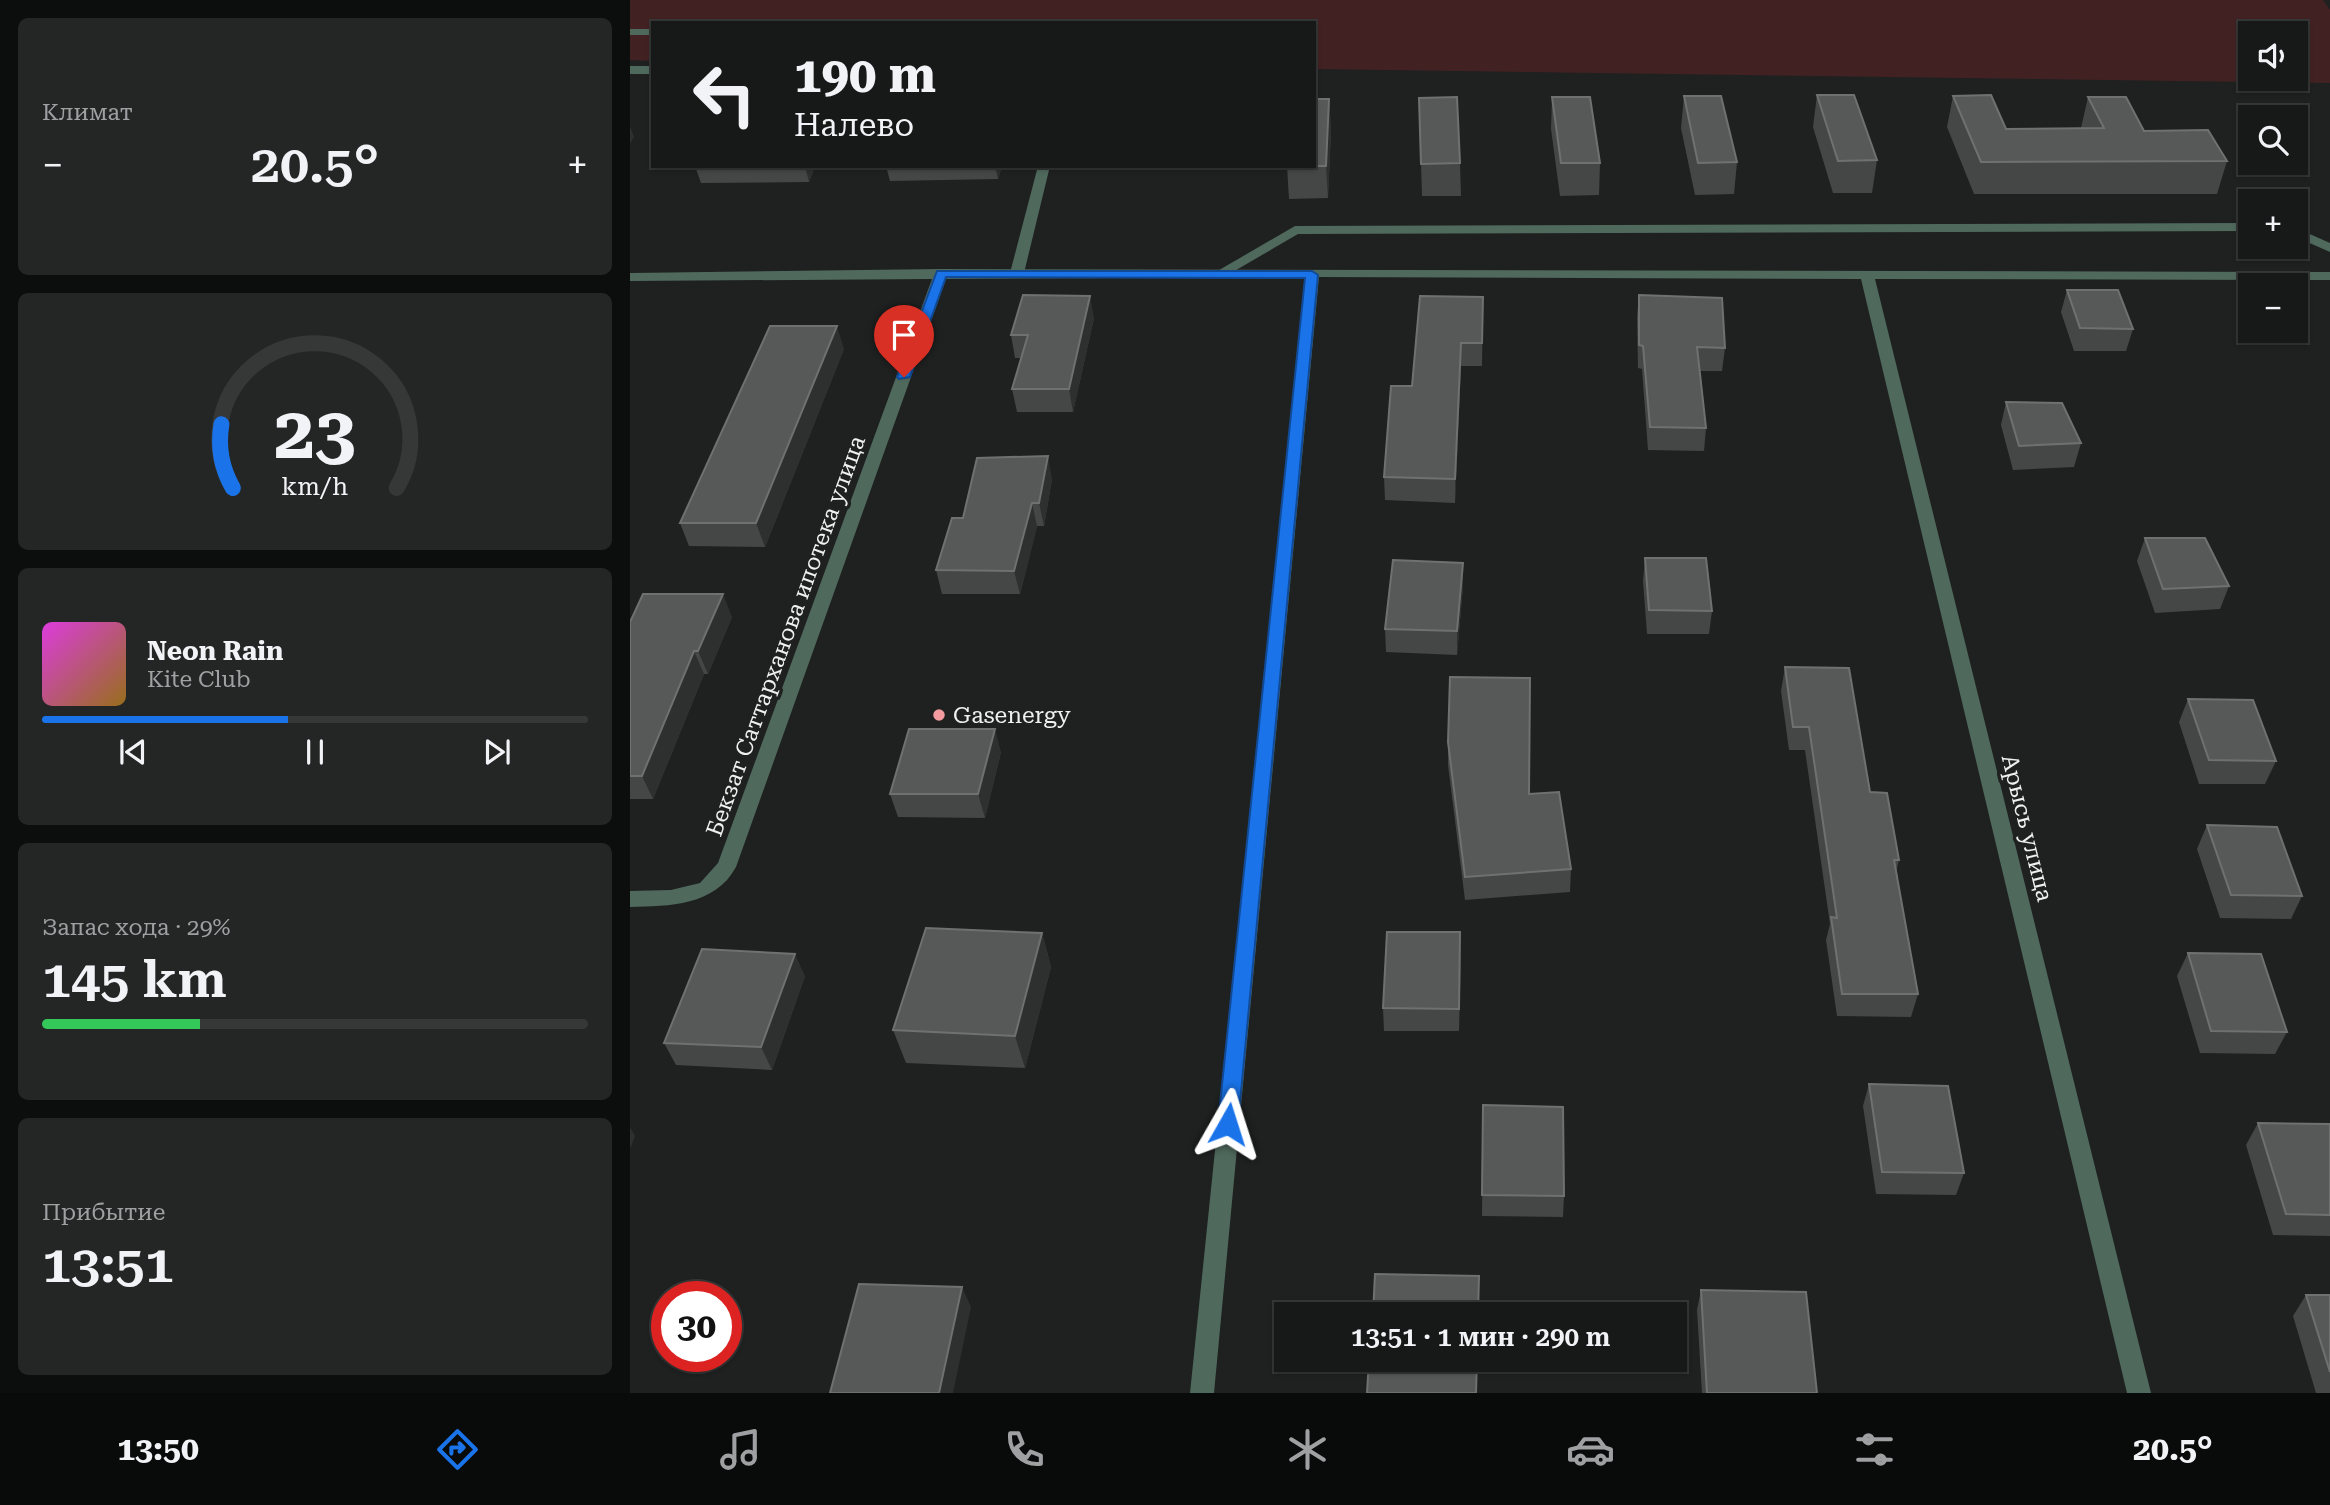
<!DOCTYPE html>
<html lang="ru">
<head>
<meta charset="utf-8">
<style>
	:root { --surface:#161918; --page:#232625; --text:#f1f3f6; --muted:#9ea0a2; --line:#353837; --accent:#1a73e8 }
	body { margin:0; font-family:"Roboto Serif",serif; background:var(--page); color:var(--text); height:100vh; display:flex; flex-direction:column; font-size:26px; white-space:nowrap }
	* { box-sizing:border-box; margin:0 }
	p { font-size:23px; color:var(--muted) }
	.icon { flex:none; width:38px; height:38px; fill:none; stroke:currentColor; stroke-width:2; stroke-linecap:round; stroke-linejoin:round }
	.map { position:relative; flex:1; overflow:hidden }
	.sheet { display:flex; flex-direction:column; gap:18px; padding:18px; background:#0c0e0d; width:630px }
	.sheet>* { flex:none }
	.top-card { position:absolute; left:21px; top:21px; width:665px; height:147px; border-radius:0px; box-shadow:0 2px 5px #0004,0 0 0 2px var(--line); background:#161918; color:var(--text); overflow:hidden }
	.fabs { position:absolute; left:1608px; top:21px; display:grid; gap:14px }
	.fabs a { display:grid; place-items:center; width:70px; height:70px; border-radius:0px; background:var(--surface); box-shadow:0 2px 5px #0004,0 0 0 2px var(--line); font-size:35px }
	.speed { position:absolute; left:21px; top:1281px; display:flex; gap:14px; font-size:35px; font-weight:700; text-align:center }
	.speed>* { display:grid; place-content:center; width:91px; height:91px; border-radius:50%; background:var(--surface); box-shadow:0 2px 5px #0004,0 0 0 2px var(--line); line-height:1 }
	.speed .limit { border:10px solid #d22; background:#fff; color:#111 }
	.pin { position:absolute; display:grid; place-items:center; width:60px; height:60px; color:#fff; margin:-72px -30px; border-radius:50% 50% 50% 0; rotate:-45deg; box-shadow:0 0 7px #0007 }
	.pin .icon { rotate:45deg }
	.me { position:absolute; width:77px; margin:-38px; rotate:6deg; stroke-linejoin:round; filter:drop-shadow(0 0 5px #0008) }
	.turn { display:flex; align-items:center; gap:24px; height:147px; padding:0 28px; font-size:32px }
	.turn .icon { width:91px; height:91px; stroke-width:2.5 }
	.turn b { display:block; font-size:49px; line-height:60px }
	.big { font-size:52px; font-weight:600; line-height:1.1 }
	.sheet .widget { flex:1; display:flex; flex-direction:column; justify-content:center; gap:10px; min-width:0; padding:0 24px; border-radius:10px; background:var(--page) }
	.sheet .dial { align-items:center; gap:0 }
	.dial svg { height:182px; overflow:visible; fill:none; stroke:var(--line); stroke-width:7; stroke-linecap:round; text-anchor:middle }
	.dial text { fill:var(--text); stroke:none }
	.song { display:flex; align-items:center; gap:21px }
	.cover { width:84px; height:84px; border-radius:10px; background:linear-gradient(135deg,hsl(300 70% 55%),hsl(40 70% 35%)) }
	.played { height:7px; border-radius:4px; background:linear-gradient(90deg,var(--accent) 45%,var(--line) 45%) }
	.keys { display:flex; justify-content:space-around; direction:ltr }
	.heat { display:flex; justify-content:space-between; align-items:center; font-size:38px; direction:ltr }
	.charge { height:10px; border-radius:5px; background:linear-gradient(90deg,#34c759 29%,var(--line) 0) }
	.trip { position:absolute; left:644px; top:1302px; width:413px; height:70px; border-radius:0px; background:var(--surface); box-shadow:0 2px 5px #0004,0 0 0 2px var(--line); font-weight:600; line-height:70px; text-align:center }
	.tab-bar { display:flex; height:112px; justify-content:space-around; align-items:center; background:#090a0a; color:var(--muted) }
	.tab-bar .icon { width:49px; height:49px }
	.tab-bar .on { color:var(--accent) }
	.tab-bar b { font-size:32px; color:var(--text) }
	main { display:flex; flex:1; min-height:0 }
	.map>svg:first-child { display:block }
	.green { fill:#422123; fill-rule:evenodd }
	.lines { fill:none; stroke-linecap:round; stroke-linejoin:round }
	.service { fill:#50695d; fill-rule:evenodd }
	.minor { fill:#50695d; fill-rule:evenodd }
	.wall { fill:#444745 }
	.shaded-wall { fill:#2d302e }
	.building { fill:#565957; stroke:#6e716f; stroke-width:2 }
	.route { fill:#1a73e8; stroke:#114b97; stroke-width:2 }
	.poi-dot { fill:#f49b9f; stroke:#1e2120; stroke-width:2.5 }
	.labels { text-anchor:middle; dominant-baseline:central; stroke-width:7; stroke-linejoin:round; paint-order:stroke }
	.street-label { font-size:23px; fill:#eef1ef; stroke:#1e2120 }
	.poi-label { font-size:23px; fill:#eef1ef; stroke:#1e2120; text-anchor:start }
</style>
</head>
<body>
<main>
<section class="sheet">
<div class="widget"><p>Климат</p>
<div class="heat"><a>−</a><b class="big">20.5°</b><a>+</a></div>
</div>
<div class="widget dial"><svg viewBox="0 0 100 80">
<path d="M14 69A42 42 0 1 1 86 69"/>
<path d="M14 69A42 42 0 0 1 9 41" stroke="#1a73e8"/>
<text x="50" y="56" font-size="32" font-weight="700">23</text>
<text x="50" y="72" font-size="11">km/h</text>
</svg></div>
<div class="widget">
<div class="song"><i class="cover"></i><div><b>Neon Rain</b><p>Kite Club</p></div></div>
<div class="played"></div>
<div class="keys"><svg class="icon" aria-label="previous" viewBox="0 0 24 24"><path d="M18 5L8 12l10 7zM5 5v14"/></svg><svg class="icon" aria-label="pause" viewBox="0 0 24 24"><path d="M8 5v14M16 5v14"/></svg><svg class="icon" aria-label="next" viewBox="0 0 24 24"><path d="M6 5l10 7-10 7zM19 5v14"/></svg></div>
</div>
<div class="widget"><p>Запас хода · 29%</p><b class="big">145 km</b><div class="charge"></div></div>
<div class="widget"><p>Прибытие</p><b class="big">13:51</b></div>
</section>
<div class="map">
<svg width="1700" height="1393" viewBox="0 0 1700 1393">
	<rect width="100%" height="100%" fill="#1e2120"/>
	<path class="green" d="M 0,0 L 1693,0 L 1700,10 L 1700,83 L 684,69 L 684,23 L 23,23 L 23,61 L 0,60 ZM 1620,33 L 1666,33 L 1666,79 L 1620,79 Z"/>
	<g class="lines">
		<g class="service">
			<rect x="0" y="29" width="23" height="6"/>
			<rect x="0" y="66" width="23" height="8"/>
			<path d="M 408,166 L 420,166 L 394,273 L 387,277 L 380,273 Z"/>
			<path d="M 1620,223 L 1620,231 L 668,234 L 596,276 L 586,276 L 584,273 L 665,226 Z"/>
			<path d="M 1666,228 L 1700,243 L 1700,252 L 1666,237 Z"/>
		</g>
		<path class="minor" d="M 311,269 L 1700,272 L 1700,280 L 1245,279 L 1521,1393 L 1497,1393 L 1231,279 L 689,277 L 584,1393 L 560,1393 L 675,277 L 316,279 L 106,867 C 85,906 39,906 0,907 L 0,891 L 41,890 L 70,883 L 88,863 L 302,279 L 0,281 L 0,273 Z"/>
	</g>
	<g class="wall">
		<path d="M 1187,95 L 1247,160 L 1242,193 L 1203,193 L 1183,127 Z"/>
		<path d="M 1054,96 L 1107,162 L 1104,194 L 1065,195 L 1051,128 Z"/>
		<path d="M 1323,96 L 1376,129 L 1451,128 L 1458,97 L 1514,131 L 1597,161 L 1587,194 L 1344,194 L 1317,127 Z"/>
		<path d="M 922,97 L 970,163 L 969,195 L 930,196 L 921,129 Z"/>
		<path d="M 789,98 L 830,163 L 831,196 L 792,196 Z"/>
		<path d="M 699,99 L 701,131 L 698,198 L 659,199 L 657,166 Z"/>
		<path d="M 65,166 L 185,166 L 179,182 L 71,183 Z"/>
		<path d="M 256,166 L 372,166 L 368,179 L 260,181 Z"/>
		<path d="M 1437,290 L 1503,329 L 1496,351 L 1444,351 L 1431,312 Z"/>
		<path d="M 1009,295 L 1095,348 L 1092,371 L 1070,371 L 1076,428 L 1074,451 L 1018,450 L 1012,369 L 1008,368 L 1007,317 Z"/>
		<path d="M 853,297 L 852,366 L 831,366 L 825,503 L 755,500 L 754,477 L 782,386 Z"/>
		<path d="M 464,318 L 443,412 L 387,412 L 382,389 L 391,358 L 385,358 L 381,335 Z"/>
		<path d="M 214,349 L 135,547 L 59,546 L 50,523 Z"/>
		<path d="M 1376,402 L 1451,443 L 1444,467 L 1383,470 L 1371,425 Z"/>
		<path d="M 422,479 L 414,526 L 407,526 L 390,594 L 312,594 L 306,570 L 333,518 Z"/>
		<path d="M 1515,538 L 1599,586 L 1590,609 L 1525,613 L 1507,561 Z"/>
		<path d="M 1015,558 L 1082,611 L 1079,634 L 1017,634 L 1013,581 Z"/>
		<path d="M 833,586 L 827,655 L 756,652 L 755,629 Z"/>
		<path d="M 102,617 L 78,674 L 74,674 L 23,799 L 0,799 L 0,622 Z"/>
		<path d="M 1155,667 L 1240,792 L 1269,860 L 1266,872 L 1288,994 L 1281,1017 L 1207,1016 L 1196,940 L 1200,924 L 1175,750 L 1159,750 L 1151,691 Z"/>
		<path d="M 1558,699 L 1646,761 L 1635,784 L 1569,784 L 1549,722 Z"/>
		<path d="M 818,742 L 899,794 L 941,869 L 940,892 L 835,900 L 818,765 Z"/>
		<path d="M 371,752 L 355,818 L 268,817 L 260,794 Z"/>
		<path d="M 1577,825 L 1672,896 L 1661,919 L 1590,918 L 1567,849 Z"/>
		<path d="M 412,933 L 421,967 L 395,1068 L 276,1063 L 263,1030 Z"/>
		<path d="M 1558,953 L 1657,1032 L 1645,1054 L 1570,1053 L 1547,976 Z"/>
		<path d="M 831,955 L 829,1031 L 754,1031 L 753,1008 Z"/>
		<path d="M 175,976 L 142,1070 L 46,1065 L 34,1043 Z"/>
		<path d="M 1239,1084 L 1334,1173 L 1326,1195 L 1246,1194 L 1233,1106 Z"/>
		<path d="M 853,1105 L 934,1196 L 933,1217 L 852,1216 Z"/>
		<path d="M 1628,1123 L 1700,1124 L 1700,1236 L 1643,1235 L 1616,1145 Z"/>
		<path d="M 1071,1290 L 1187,1393 L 1072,1393 L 1067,1310 Z"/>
		<path d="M 1676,1295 L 1700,1295 L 1700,1393 L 1686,1393 L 1663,1316 Z"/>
	</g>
	<g class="shaded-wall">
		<path d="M 699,99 L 701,131 L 698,198 L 696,166 Z"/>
		<path d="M 0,126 L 4,137 L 0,144 Z"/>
		<path d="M 175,166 L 185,166 L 179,182 Z"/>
		<path d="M 365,166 L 372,166 L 368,179 Z"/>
		<path d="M 460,296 L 464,318 L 443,412 L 439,389 Z"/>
		<path d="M 207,326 L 214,349 L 135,547 L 126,523 Z"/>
		<path d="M 831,343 L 831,366 L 825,503 L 825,479 Z"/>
		<path d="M 418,456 L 422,479 L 414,526 L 409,503 Z"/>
		<path d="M 402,503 L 407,526 L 390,594 L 384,571 Z"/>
		<path d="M 833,563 L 833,586 L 827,655 L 827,631 Z"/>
		<path d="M 93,594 L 102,617 L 78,674 L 68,651 Z"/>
		<path d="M 64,651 L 74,674 L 23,799 L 12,776 Z"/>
		<path d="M 365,729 L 371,752 L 355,818 L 348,794 Z"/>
		<path d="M 830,932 L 831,955 L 829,1031 L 829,1009 Z"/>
		<path d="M 412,933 L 421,967 L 395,1068 L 385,1036 Z"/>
		<path d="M 165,954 L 175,976 L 142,1070 L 131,1047 Z"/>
		<path d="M 0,1127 L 5,1136 L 0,1149 Z"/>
		<path d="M 332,1287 L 341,1307 L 323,1393 L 309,1393 Z"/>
	</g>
	<g class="building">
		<path d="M 1187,95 L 1224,95 L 1247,160 L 1208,161 Z"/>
		<path d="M 1361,95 L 1376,129 L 1474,128 L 1458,97 L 1496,97 L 1514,131 L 1578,130 L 1597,161 L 1351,162 L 1323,96 Z"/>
		<path d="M 1054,96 L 1091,96 L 1107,162 L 1068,163 Z"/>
		<path d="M 827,97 L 830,163 L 791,164 L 789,98 Z"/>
		<path d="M 922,97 L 960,97 L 970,163 L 931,163 Z"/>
		<path d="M 684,99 L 699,99 L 696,166 L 684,166 Z"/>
		<path d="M 1437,290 L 1488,290 L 1503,329 L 1450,328 Z"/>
		<path d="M 393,295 L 460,296 L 439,389 L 382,389 L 398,335 L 381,335 Z"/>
		<path d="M 1009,295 L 1092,298 L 1095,348 L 1067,347 L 1076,428 L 1020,427 L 1013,346 L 1009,345 Z"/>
		<path d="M 790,296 L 853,297 L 852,343 L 831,343 L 825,479 L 754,477 L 761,386 L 782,386 Z"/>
		<path d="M 140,326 L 207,326 L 126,523 L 50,523 Z"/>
		<path d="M 1376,402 L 1432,403 L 1451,443 L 1389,446 Z"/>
		<path d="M 418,456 L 409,503 L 402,503 L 384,571 L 306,570 L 322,518 L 333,518 L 347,458 Z"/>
		<path d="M 1515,538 L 1575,538 L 1599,586 L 1533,589 Z"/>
		<path d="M 1015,558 L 1076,558 L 1082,611 L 1019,610 Z"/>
		<path d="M 763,560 L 833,563 L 827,631 L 755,629 Z"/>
		<path d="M 13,594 L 93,594 L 68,651 L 64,651 L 12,776 L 0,776 L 0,622 Z"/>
		<path d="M 1155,667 L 1219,668 L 1240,792 L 1257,793 L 1269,860 L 1264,860 L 1288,994 L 1212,994 L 1201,917 L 1207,918 L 1179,727 L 1163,727 Z"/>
		<path d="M 820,677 L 900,678 L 899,794 L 929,792 L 941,869 L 835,877 L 818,742 Z"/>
		<path d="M 1558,699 L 1623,700 L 1646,761 L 1579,760 Z"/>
		<path d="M 279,729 L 365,729 L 348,794 L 260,794 Z"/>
		<path d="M 1577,825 L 1647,827 L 1672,896 L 1601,895 Z"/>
		<path d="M 296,928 L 412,933 L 385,1036 L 263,1030 Z"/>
		<path d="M 757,932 L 830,932 L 829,1009 L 753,1008 Z"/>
		<path d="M 72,949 L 165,954 L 131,1047 L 34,1043 Z"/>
		<path d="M 1558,953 L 1631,954 L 1657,1032 L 1581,1031 Z"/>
		<path d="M 1239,1084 L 1318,1086 L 1334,1173 L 1252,1172 Z"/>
		<path d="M 853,1105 L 933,1107 L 934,1196 L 852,1195 Z"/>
		<path d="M 1628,1123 L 1700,1124 L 1700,1215 L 1656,1214 Z"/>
		<path d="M 745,1274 L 849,1276 L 848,1314 L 743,1314 Z"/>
		<path d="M 229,1284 L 332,1287 L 309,1393 L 200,1393 Z"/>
		<path d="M 1071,1290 L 1176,1292 L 1187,1393 L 1077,1393 Z"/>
		<path d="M 1676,1295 L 1700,1295 L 1700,1372 Z"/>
		<path d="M 739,1360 L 847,1360 L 846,1393 L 737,1393 Z"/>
	</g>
	<path class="route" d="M 307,271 L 682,271 L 688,275 L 608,1124 L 605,1130 L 598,1133 L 591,1130 L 588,1124 L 675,278 L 316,277 L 280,377 L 269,379 L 267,377 Z"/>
	<circle class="poi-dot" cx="309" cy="715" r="7"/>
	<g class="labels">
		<g class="street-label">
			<text transform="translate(156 636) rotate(-70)">Бекзат Саттарханова ипотека улица</text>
			<text transform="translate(1397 828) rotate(76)">Арысь улица</text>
		</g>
		<g class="poi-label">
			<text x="323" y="715">Gasenergy</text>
		</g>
	</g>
</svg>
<div class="fabs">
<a><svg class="icon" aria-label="sound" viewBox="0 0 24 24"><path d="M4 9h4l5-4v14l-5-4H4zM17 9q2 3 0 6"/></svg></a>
<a><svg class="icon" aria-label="search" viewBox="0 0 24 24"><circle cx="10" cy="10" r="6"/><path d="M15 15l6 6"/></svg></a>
<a>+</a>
<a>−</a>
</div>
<div class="speed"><div class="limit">30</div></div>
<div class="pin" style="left:274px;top:377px;background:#d93025"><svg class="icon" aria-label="arrive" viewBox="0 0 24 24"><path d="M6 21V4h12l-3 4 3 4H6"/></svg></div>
<svg class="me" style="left:598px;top:1124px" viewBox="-20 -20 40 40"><path d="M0-17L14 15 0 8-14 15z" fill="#1a73e8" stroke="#fff" stroke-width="4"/></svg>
<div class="trip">13:51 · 1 мин · 290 m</div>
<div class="top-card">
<div class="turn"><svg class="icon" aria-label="left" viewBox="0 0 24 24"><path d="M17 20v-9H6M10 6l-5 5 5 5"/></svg><div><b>190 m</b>Налево</div></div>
</div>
</div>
</main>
<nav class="tab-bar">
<b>13:50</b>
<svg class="icon on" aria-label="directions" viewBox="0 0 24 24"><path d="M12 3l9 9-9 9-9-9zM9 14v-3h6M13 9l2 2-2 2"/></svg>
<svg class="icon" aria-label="music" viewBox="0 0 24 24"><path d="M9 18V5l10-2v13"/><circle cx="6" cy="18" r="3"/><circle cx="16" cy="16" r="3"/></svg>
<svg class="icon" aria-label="phone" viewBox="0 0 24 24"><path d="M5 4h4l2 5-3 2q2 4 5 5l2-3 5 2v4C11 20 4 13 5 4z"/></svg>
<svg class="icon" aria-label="climate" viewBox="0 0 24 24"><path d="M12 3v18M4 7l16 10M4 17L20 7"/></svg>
<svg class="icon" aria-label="car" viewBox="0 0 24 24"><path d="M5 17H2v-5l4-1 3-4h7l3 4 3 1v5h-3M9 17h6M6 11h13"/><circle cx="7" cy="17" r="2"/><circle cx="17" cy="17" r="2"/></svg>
<svg class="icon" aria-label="filters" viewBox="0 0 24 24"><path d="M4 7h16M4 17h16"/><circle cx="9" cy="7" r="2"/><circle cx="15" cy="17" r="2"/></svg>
<b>20.5°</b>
</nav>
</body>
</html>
